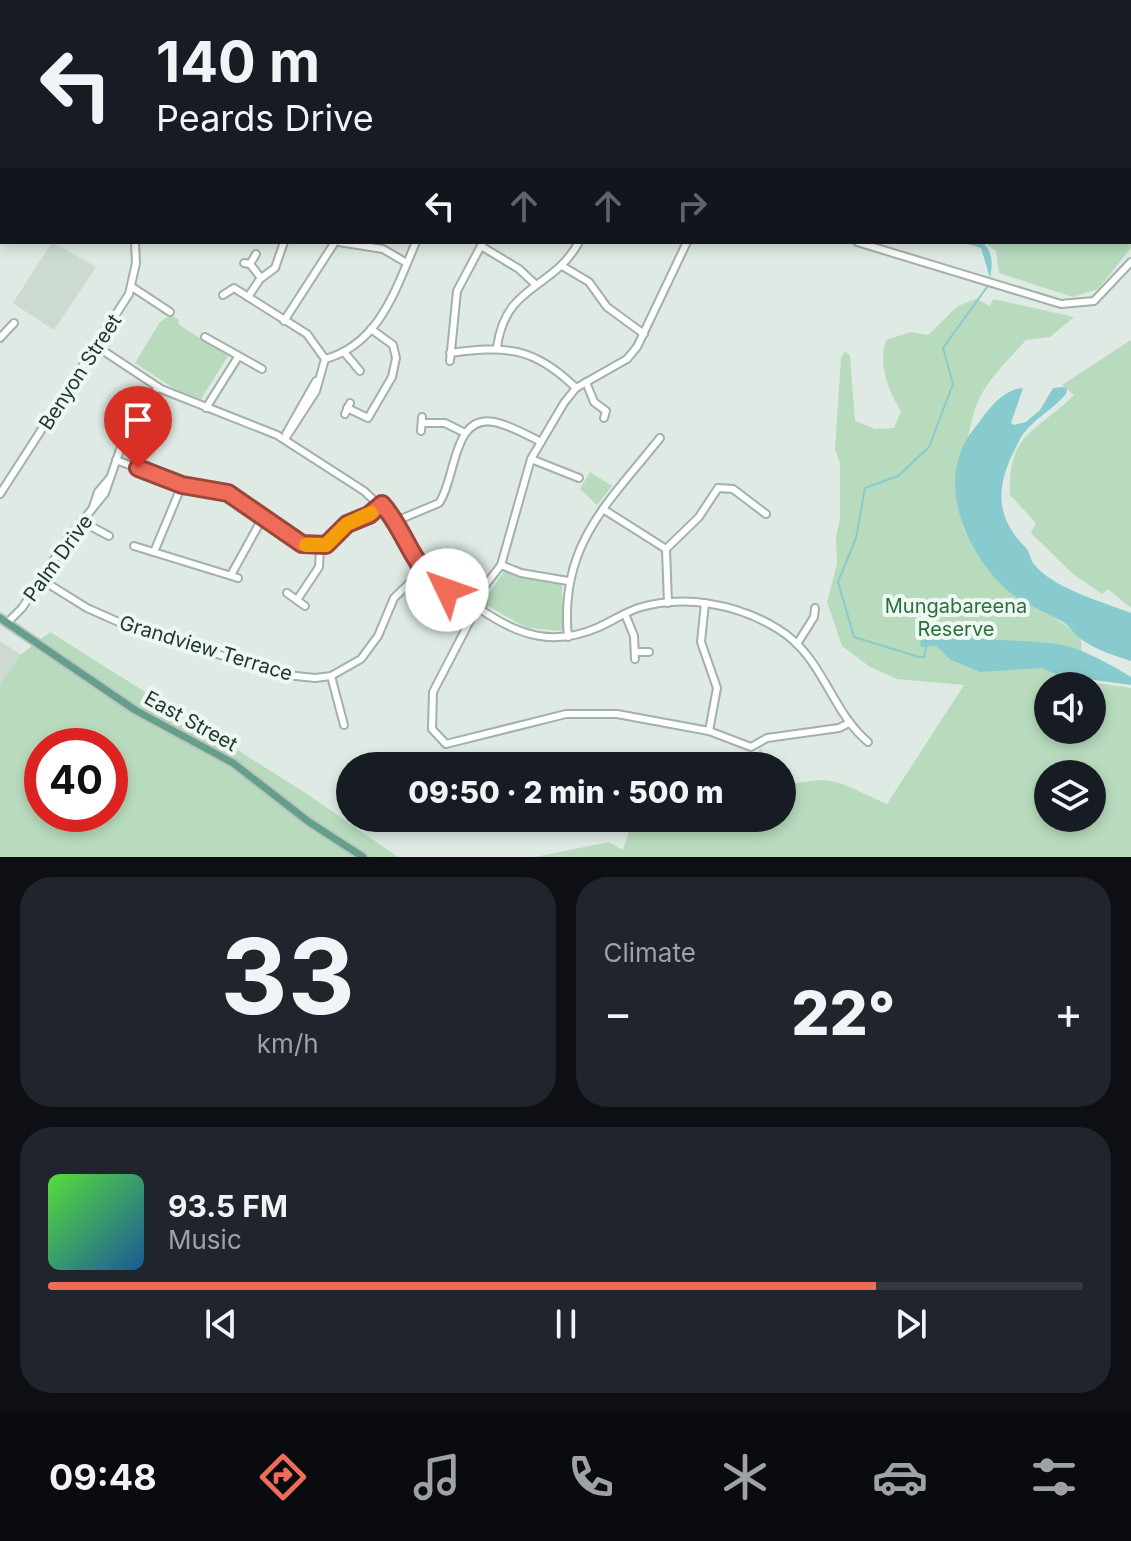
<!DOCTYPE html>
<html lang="en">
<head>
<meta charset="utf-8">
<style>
	:root { --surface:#171b24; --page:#20242c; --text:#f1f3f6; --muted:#9ea1a6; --line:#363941; --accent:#ee6c58 }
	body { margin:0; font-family:Inter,sans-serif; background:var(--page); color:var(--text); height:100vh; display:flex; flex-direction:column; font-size:30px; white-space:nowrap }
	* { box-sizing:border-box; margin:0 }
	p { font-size:26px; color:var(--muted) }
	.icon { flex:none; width:44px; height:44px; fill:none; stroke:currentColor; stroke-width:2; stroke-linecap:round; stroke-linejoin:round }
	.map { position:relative; height:857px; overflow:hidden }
	.panel { display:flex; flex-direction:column; gap:20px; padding:20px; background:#0d0f14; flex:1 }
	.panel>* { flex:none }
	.hud { position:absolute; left:0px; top:0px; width:1132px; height:244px; box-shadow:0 4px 12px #0003; background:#171b24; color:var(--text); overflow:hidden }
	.tools { position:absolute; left:1034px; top:672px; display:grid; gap:16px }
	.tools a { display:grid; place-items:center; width:72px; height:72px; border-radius:50%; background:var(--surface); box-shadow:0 4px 12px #0003; font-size:40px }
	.speed { position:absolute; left:24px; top:728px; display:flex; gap:16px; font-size:40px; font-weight:700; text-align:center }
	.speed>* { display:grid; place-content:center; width:104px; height:104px; border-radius:50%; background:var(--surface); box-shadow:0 4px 12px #0003; line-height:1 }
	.speed .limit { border:12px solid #d22; background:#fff; color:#111 }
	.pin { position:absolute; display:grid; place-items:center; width:68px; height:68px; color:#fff; margin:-82px -34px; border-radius:50% 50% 50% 0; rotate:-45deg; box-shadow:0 0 8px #0007 }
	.pin .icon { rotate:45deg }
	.me { position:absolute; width:88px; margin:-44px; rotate:312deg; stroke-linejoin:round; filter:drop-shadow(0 0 6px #0008) }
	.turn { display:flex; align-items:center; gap:28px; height:168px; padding:0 24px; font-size:36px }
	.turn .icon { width:104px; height:104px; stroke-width:2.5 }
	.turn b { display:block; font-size:56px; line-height:68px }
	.lanes { display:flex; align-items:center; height:76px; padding:0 24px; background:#0003; justify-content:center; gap:40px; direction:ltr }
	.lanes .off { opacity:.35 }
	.big { font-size:60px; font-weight:800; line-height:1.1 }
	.panel .card { flex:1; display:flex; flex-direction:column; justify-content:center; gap:12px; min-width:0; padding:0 28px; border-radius:32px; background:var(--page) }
	.panel .dial { align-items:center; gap:0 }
	.dial b { font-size:104px; line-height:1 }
	.song { display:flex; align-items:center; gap:24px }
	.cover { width:96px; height:96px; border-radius:12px; background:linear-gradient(135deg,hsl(110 70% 55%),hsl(210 70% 35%)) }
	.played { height:8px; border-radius:4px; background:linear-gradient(90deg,var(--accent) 80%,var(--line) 80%) }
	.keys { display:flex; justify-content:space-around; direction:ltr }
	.heat { display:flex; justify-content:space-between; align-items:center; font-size:44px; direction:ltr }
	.panel .tiles { flex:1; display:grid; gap:20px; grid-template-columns:1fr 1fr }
	.card:last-child { grid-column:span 2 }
	.trip { position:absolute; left:336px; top:752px; width:460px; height:80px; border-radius:40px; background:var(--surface); box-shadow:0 4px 12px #0003; font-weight:800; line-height:80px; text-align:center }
	.tabs { display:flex; height:128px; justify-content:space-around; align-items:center; background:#090b0e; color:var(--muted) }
	.tabs .icon { width:56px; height:56px }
	.tabs .active { color:var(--accent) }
	.tabs b { font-size:36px; color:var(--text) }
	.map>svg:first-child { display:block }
	.built { fill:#cddad2 }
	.green { fill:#b8dbbd; fill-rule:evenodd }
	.water { fill:#87cbce }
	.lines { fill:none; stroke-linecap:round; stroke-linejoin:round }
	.stream { stroke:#87cbce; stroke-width:2 }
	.minor-casing { stroke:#a2b1aa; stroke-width:10 }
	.major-casing { stroke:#bcc4c1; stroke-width:11 }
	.minor { stroke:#fff; stroke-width:6 }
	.major { stroke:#649f89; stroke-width:7 }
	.route-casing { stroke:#9b4639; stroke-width:20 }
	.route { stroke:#ee6c58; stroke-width:14 }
	.slow { stroke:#f59e0b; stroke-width:14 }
	.labels { text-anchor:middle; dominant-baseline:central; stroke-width:8; stroke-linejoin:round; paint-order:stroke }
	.street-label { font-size:20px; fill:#203930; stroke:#eff7f2 }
	.park-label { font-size:20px; fill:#2c6f3e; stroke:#eff7f2 }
</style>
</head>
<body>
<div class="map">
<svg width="1131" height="857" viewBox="0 0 1131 857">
	<rect width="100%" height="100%" fill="#dfeae4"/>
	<g class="built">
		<path d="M 52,242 L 96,267 L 54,330 L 13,303 Z"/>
		<path d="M 0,641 L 28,659 L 0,703 Z"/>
	</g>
	<g class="green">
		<path d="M 911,0 L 1131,0 L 1131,248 L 1098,289 L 1073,297 L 999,273 L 996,251 L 984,242 L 1130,242 L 1130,2 Z"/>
		<path d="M 976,299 L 990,306 L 993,299 L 1074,317 L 1050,337 L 1026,340 C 1010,358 991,376 980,397 C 968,419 954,506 964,529 C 980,566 1046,614 1081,635 L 1082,681 L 1131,688 L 1131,857 L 535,857 L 609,842 L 623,850 L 633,818 L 782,818 L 782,787 C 836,772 840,784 887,804 L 964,685 L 897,679 L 870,667 L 842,646 L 827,602 L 837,564 L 836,537 L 840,518 L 840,463 L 835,449 L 841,358 L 845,351 L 850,356 L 855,421 L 875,429 L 894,428 L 901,411 C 888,391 878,364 886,340 L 911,332 L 928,335 L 958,306 ZM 1048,686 L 1092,686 L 1092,730 L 1048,730 ZM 1048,774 L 1092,774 L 1092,818 L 1048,818 Z"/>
		<path d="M 171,315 L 179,320 L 178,324 L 228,356 L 201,399 L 175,389 L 135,363 L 160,322 Z"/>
		<path d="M 1131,340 L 1131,608 L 1108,589 L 1102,594 L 1073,574 L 1033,535 L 1031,532 L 1036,523 L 1010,495 C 1008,432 1035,434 1074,395 L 1062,385 Z"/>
		<path d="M 590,472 L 612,486 L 597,505 L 580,489 Z"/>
		<path d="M 505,570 L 562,585 L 563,631 L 527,628 L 488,606 L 487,596 Z"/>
		<path d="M 50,632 L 307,794 L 398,857 L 0,857 L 0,684 L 19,656 ZM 42,746 L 110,746 L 110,814 L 42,814 Z"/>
		<path d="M 761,748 L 764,766 L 730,766 L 743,755 L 753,760 Z"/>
		<path d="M 599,755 L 634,766 L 527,765 L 541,758 Z"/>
	</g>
	<g class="water">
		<path d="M 961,242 L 982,242 C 993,251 993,264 990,278 L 981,248 Z"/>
		<path d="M 1062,387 L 1067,388 L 1066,394 C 1052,411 1029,421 1019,441 C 997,482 992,513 1025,547 C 1029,551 1030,557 1033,563 C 1053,589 1101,601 1131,613 L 1131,661 C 1115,656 1094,649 1081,639 C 1074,634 1070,626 1063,622 C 1043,610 1024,605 1006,589 C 965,551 934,480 973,430 C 987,413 999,390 1023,388 L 1011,423 L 1014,425 L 1026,422 L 1040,410 L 1053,388 Z"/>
		<path d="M 928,630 C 970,643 1014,638 1057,644 C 1082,648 1110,664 1131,677 L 1131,685 L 1058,675 L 1041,668 L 980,672 L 951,660 L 936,646 L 921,647 L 920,642 Z"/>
	</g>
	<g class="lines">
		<g class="stream">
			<path d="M 498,0 L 500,2"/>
			<path d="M 926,647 L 924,657 L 919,657 L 854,637 L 838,582 L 856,538 L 865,488 L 898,476 L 929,447 L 953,384 L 943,348 L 987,287"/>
		</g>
		<g class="minor-casing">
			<g id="minor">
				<path d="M 199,0 L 203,2"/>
				<path d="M 327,0 L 328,2"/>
				<path d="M 0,28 L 2,153"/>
				<path d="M 339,242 L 383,249 L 405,262"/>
				<path d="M 857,242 L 1061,304 L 1094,301 L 1131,262"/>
				<path d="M 481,246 L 519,269 L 535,284"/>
				<path d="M 244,263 L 250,264 L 256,254"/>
				<path d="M 250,264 L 261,278"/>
				<path d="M 562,266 L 589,282 L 607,307 L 644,334"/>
				<path d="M 132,287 L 170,312"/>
				<path d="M 223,295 L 234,288 L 307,334 L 325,359 L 316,391 L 285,439"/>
				<path d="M 248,297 L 260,279 L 275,268 L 284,242"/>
				<path d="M 284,321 L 335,242"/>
				<path d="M 205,337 L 262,369"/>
				<path d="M 0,338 L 14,323"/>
				<path d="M 96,346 L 161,389 L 277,435 L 364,491 L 396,521 L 406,547 L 422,571 L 468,603"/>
				<path d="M 497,347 C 506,283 552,291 579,242"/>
				<path d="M 344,352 L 360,371"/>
				<path d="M 450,353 C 506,346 533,346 576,388"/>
				<path d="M 325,359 C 380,344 396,288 416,242"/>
				<path d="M 450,361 L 457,291 L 483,242"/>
				<path d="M 586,382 L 594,402 L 606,411 L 604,418"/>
				<path d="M 206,408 L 238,357"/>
				<path d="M 347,408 L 368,418 L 392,377 L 396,358 L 393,345 L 371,329"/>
				<path d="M 345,414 L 350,403"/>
				<path d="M 422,423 L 445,423 L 465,433"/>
				<path d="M 421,431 L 422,417"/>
				<path d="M 286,434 L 316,381"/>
				<path d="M 531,459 L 579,478"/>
				<path d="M 116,460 L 182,485 L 231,494 L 302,544 L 326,545 L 347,524 L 369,515 L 382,504"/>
				<path d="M 0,494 L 129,294 L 136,263 L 135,242"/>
				<path d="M 93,507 L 98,492 L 109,479"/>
				<path d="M 603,509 L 666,549"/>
				<path d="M 81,521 L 109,536"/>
				<path d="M 396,521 L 439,503 C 456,480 452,414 494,422 C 510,425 527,435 541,442"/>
				<path d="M 134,546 L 238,578"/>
				<path d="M 154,552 L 182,485"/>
				<path d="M 501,565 L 521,573 L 568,581"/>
				<path d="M 231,575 L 263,517"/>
				<path d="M 42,580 L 87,608 L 132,628 L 286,675 L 315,678 L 331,676 L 361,659 L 378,636 L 394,598 L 422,571"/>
				<path d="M 287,593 L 305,606"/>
				<circle cx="475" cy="603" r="8"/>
				<path d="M 477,596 L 501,565 L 531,459 L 564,403 L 576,388 L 627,359 L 637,347 L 687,242"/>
				<path d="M 297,600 L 319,567 L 320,547"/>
				<path d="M 668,603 L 666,549 L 699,517 L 718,488 L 733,489 L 766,514"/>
				<path d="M 705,603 L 701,642 L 717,688 L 709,731"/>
				<path d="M 480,609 C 519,636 554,647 599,627 C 612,621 624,613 638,608 C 684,594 738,604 778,629 C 823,656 830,710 868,742"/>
				<path d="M 475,611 L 433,692 L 432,729 L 446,744 L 566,714 L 617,714 L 709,731 L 751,747 L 767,738 L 839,728 L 849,723"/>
				<path d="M 625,614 L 634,636 L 635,659"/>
				<path d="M 7,623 L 22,608 L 67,540 L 105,493 L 122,444 L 158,387"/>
				<path d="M 568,637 C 559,546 607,504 660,438"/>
				<path d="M 797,644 L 814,617 L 815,608"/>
				<path d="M 635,652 L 649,652"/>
				<path d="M 331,676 L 344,725"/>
			</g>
		</g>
		<g class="major-casing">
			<path id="major" d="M 0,618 L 135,710 L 233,763 L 309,822 L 363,857"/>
		</g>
		<use href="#minor" class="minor"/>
		<use href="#major" class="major"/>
	</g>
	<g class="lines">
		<g class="route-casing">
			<path id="route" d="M 138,468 L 182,485 L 228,493 L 302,544 L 326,545 L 347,524 L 369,515 L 382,504 C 407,532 412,571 447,590"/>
		</g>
		<use href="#route" class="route"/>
		<path class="slow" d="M 306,545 L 326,545 L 347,524 L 371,513"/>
	</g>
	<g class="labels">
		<g class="street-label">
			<text transform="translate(80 372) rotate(-57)">Benyon Street</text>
			<text transform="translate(58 558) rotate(-54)">Palm Drive</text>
			<text transform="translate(206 648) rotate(17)">Grandview Terrace</text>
			<text transform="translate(191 721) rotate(29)">East Street</text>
		</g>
		<g class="park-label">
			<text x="956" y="606">Mungabareena<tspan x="956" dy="23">Reserve</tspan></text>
		</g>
	</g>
</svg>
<div class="tools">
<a><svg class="icon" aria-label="sound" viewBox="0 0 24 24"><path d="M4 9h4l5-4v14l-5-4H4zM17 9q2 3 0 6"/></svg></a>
<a><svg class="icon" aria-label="layers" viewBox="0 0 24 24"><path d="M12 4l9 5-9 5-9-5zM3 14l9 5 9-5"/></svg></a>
</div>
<div class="speed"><div class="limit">40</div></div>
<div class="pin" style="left:138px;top:468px;background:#d93025"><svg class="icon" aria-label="arrive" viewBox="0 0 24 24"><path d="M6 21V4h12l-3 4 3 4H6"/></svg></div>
<svg class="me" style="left:447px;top:590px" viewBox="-20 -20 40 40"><circle r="19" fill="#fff"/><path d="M0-13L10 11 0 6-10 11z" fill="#ee6c58"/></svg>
<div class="trip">09:50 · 2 min · 500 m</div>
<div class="hud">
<div class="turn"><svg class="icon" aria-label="left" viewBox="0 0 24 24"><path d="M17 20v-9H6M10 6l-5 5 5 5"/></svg><div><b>140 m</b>Peards Drive</div></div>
<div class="lanes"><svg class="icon" aria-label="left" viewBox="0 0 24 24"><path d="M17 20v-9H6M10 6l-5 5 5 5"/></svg><svg class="icon off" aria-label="ahead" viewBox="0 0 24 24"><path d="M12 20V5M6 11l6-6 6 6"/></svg><svg class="icon off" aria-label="ahead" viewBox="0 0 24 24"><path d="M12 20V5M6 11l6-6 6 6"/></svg><svg class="icon off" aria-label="right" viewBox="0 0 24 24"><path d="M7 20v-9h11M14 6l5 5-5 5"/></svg></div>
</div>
</div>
<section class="panel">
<div class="tiles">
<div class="card dial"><b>33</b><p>km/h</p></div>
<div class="card"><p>Climate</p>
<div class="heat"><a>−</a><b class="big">22°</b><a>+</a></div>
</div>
<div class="card">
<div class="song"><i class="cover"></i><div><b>93.5 FM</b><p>Music</p></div></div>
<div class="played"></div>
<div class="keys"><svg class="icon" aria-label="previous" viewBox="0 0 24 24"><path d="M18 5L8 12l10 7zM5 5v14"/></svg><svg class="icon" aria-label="pause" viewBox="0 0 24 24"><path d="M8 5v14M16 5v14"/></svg><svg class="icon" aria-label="next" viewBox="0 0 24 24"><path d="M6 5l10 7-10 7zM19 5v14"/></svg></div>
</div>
</div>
</section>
<nav class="tabs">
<b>09:48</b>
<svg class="icon active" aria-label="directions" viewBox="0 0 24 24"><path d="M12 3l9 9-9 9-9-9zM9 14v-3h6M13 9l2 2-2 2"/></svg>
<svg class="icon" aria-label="music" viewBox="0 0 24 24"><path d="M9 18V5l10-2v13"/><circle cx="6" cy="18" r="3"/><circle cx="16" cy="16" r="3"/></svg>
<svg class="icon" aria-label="phone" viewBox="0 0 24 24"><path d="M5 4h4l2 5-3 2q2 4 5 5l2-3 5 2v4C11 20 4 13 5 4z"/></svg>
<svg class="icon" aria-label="climate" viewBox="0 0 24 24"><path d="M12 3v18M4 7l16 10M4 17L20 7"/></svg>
<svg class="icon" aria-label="car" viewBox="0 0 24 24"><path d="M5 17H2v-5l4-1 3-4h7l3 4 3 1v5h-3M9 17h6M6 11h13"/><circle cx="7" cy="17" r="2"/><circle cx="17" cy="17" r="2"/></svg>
<svg class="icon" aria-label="filters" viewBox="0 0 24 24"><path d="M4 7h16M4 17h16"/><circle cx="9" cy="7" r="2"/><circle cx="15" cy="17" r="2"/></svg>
</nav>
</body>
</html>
